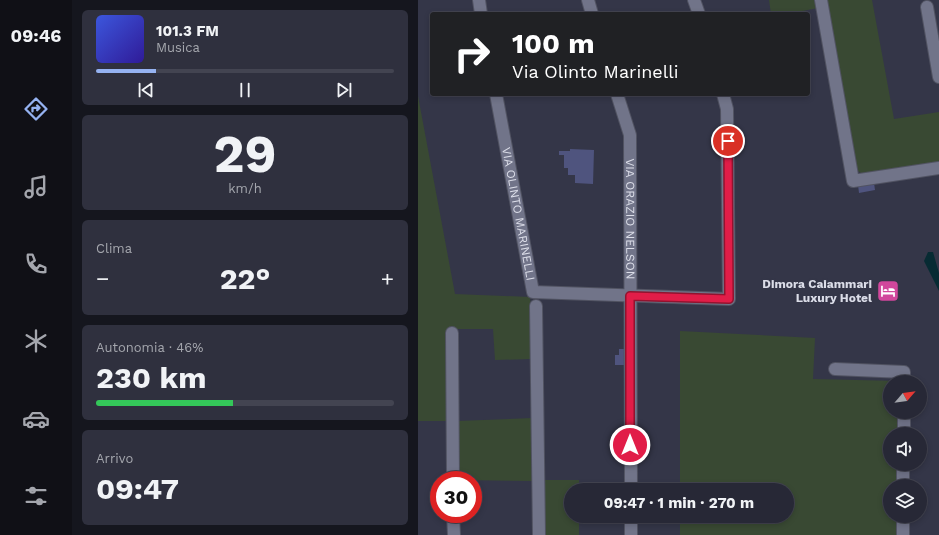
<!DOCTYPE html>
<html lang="it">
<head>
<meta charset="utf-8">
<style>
	:root { --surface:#272836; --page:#2f303e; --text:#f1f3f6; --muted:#a4a6ad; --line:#434451; --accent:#95b2f1 }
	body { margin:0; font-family:"Work Sans",sans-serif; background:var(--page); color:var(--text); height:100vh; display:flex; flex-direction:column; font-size:15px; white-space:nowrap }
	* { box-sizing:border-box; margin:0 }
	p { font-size:13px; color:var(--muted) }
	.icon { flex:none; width:22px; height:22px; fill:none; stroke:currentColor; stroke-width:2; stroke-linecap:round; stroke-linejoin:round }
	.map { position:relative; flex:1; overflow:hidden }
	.sheet { display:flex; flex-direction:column; gap:10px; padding:10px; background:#15161e; width:346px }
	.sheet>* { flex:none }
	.top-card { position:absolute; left:12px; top:12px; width:380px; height:84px; border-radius:4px; box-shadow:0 2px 6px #0003,0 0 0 1px var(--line); background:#202124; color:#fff; overflow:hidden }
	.needle { width:26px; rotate:62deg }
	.tools { position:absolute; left:465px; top:375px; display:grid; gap:8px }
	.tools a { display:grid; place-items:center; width:44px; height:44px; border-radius:50%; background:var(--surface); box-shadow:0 2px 6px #0003,0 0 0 1px var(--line); font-size:20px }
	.speed { position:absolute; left:12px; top:471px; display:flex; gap:8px; font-size:20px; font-weight:700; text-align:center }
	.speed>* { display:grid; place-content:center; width:52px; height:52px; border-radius:50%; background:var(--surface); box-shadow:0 2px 6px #0003,0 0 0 1px var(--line); line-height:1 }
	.speed .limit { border:6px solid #d22; background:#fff; color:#111 }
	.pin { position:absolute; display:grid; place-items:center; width:34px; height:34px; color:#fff; margin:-17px; border:2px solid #fff; border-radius:50%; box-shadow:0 1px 4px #0007 }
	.me { position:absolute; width:44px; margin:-22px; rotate:0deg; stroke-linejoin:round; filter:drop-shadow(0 0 3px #0008) }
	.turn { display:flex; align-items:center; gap:14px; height:84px; padding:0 16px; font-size:18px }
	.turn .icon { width:52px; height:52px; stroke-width:2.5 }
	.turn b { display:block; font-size:28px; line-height:34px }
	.big { font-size:30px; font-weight:700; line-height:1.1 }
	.sheet .widget { flex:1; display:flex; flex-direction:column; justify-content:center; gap:6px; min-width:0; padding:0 14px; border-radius:6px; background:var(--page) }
	.sheet .dial { align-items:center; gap:0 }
	.dial b { font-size:52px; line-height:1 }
	.song { display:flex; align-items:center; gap:12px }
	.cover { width:48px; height:48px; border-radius:6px; background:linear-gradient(135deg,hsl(230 70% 55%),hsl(250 70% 35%)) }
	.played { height:4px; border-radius:2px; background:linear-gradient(90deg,var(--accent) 20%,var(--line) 20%) }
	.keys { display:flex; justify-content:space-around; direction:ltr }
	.heat { display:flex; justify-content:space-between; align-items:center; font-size:22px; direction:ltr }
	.charge { height:6px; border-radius:3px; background:linear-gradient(90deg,#34c759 46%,var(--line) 0) }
	.trip { position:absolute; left:146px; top:483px; width:230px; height:40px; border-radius:20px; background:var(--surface); box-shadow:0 2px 6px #0003,0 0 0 1px var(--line); font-weight:700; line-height:40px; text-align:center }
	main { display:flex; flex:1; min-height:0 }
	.tab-bar { display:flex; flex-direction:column; width:72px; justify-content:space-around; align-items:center; background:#101016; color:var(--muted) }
	.tab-bar .icon { width:28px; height:28px }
	.tab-bar .on { color:var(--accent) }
	.tab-bar b { font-size:18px; color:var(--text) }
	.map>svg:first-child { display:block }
	.green { fill:#394933 }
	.water { fill:#072b33 }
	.building { fill:#4f547e }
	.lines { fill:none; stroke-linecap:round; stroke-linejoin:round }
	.minor-casing { stroke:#515362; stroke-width:14 }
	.minor { stroke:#717489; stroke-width:12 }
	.route-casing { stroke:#92132f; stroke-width:10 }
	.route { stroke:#e11d48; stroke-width:7 }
	.labels { text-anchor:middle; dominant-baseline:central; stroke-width:4; stroke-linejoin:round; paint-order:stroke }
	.street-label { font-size:12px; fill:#dbdde8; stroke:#343648 }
	.poi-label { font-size:12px; font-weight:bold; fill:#dbdde8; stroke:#343648; text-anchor:end }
</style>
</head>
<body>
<main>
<nav class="tab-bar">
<b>09:46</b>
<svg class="icon on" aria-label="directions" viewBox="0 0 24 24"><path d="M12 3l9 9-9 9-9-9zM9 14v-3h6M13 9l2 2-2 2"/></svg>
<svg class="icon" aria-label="music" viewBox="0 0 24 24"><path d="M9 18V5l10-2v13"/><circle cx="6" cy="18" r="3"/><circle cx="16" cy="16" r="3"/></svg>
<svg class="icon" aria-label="phone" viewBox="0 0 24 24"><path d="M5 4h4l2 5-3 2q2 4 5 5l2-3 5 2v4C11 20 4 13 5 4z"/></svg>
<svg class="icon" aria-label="climate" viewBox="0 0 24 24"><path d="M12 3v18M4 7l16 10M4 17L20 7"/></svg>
<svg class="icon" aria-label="car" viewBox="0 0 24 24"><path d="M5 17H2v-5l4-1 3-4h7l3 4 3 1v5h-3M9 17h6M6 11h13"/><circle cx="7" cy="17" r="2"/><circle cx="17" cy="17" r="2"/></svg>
<svg class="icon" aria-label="filters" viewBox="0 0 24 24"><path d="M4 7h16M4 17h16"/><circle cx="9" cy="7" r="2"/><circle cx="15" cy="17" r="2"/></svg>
</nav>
<section class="sheet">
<div class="widget">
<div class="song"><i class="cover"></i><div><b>101.3 FM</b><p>Musica</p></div></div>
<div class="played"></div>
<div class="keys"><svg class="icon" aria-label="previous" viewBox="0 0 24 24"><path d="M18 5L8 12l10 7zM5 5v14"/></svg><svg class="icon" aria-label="pause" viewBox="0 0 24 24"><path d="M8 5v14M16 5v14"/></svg><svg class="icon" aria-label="next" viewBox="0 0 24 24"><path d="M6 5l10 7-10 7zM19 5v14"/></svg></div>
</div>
<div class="widget dial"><b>29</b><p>km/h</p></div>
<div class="widget"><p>Clima</p>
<div class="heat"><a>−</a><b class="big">22°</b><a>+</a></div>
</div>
<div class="widget"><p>Autonomia · 46%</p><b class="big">230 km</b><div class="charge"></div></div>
<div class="widget"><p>Arrivo</p><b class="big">09:47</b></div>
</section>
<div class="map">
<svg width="521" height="535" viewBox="0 0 521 535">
	<rect width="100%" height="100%" fill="#343648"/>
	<g class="green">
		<path d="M 351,0 L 401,0 L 400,8 L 369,14 L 353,14 Z"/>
		<path d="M 407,0 L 454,0 L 476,119 L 521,112 L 521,164 L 452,174 L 443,173 L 438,170 Z"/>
		<path d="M 0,96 L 37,294 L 112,297 L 114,319 L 113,359 L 77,360 L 75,329 L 29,329 L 29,421 L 0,421 Z"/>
		<path d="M 262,331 L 397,338 L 395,379 L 482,381 L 472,382 L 472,412 L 481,412 L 481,434 L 472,434 L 472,464 L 480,464 L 480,486 L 472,486 L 472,516 L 480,516 L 479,535 L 262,535 L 262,516 L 369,516 L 369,490 L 262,490 Z"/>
		<path d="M 115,418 L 115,481 L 39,480 L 39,421 Z"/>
		<path d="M 124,480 L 161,480 L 161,490 L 153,490 L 153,516 L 161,516 L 161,535 L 125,535 Z"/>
	</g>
	<path class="water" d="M 510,252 L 515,252 L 521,273 L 521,291 L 506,261 Z"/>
	<g class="building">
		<path d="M 152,149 L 176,150 L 175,184 L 157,183 L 157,175 L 150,175 L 150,168 L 146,168 L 146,155 L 141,155 L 141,151 L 152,151 Z"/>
		<path d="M 456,183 L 457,190 L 441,193 L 440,185 Z"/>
		<path d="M 201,349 L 207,349 L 207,365 L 197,365 L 197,355 L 201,355 Z"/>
	</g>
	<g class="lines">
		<g class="minor-casing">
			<g id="minor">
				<path d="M 61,0 L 63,14"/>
				<path d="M 170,0 L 174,14"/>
				<path d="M 276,0 L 281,14"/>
				<path d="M 403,0 L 435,181 L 521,168"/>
				<path d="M 509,7 L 521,77"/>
				<path id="s1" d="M 78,94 L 115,292 L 311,299 L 309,109 L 305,94"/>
				<path id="s2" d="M 199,94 L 212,135 L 213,490"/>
				<path d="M 118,306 L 121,535"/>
				<path d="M 34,333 L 35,480"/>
				<path d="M 417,369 L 486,372 L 486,382"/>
				<path d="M 486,434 L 486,412"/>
				<path d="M 485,486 L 485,464"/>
				<path d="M 35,514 L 36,535"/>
				<path d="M 213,516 L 213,535"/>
				<path d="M 485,535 L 485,516"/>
			</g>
		</g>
		<use href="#minor" class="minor"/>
	</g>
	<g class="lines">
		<g class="route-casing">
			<path id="route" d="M 212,445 L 212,296 L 311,299 L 310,141"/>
		</g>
		<use href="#route" class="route"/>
	</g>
	<defs>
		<g id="hotel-square" transform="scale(1.15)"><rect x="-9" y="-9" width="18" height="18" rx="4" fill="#d1479c" stroke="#343648"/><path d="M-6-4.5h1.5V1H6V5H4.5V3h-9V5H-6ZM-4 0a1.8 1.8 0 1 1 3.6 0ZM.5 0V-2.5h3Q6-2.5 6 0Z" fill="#fff"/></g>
	</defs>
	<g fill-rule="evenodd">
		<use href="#hotel-square" x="470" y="291"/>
	</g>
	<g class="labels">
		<g class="street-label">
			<text stroke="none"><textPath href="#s1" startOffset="122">VIA OLINTO MARINELLI</textPath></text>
			<text stroke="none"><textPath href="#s2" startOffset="127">VIA ORAZIO NELSON</textPath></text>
		</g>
		<g class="poi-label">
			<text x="454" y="284">Dimora Caiammari<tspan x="454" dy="14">Luxury Hotel</tspan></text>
		</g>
	</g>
</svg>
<div class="tools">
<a><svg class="needle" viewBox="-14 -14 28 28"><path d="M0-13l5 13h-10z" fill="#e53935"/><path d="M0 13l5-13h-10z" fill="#a4a6ad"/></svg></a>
<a><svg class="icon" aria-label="sound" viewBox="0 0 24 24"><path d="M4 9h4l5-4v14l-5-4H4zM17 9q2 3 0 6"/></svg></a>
<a><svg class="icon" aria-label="layers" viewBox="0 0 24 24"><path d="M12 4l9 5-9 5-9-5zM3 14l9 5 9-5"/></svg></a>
</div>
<div class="speed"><div class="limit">30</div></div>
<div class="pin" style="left:310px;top:141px;background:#d93025"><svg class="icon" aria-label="arrive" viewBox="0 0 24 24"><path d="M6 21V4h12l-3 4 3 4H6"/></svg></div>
<svg class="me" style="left:212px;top:445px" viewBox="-20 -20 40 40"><circle r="17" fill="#e11d48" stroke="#fff" stroke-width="3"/><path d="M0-11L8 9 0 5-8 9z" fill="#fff"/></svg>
<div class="trip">09:47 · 1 min · 270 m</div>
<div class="top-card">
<div class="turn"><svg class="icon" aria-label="right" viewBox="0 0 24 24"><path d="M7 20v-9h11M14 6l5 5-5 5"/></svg><div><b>100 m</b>Via Olinto Marinelli</div></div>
</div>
</div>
</main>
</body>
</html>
